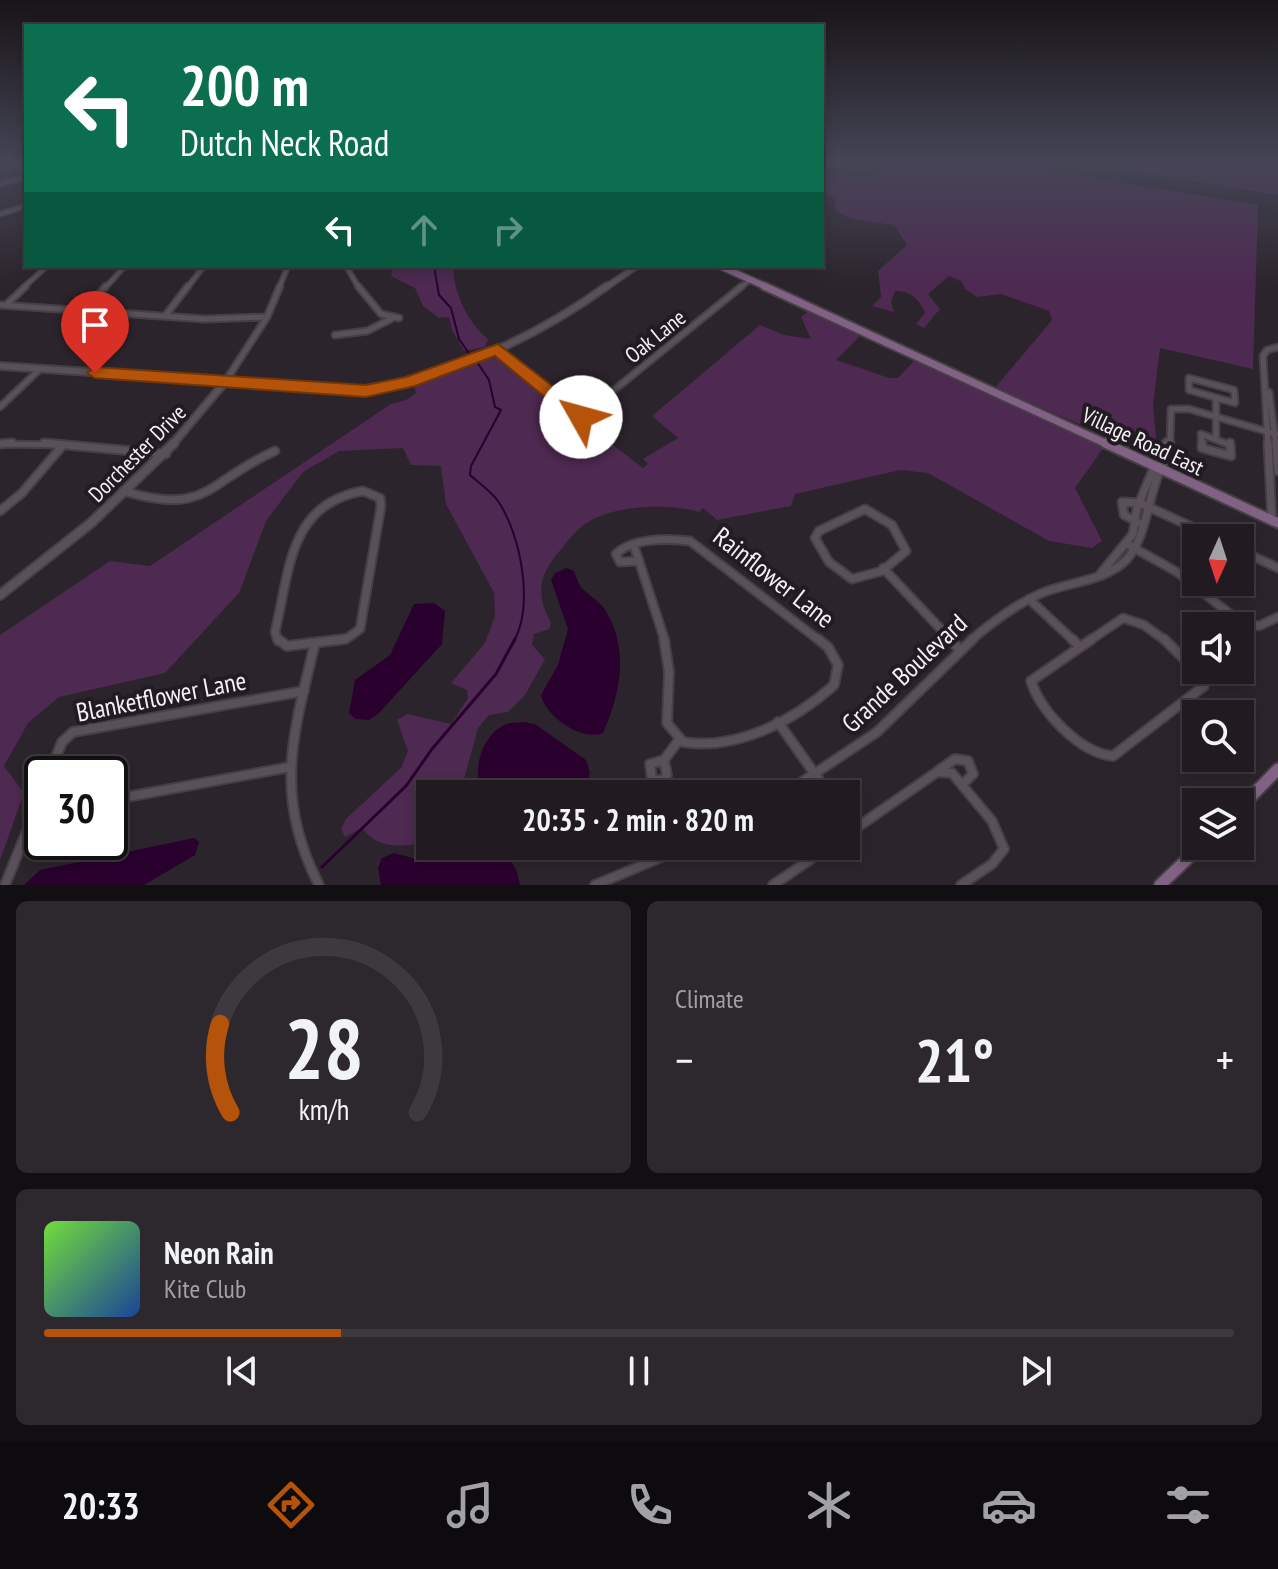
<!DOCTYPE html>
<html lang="en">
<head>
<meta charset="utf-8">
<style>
	:root { --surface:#211b21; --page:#2d282e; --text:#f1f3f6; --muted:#a2a1a5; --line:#3e393f; --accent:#b45309 }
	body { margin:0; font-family:"PT Sans Narrow",sans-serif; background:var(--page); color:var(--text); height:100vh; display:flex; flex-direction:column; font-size:30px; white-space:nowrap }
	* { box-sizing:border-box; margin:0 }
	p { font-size:26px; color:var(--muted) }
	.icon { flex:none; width:44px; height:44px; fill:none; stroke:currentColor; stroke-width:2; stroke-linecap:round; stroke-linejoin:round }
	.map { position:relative; height:885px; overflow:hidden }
	.side { display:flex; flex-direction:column; gap:16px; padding:16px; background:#120f12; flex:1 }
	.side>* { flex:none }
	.hud { position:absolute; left:24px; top:24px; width:800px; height:244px; border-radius:0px; box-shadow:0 4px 12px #0003,0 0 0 2px var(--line); background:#0b6e4f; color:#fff; overflow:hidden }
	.needle { width:52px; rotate:183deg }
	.fabs { position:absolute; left:1182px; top:524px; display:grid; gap:16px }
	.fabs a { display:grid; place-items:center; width:72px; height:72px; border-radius:0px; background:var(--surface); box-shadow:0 4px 12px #0003,0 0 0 2px var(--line); font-size:40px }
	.speed { position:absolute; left:24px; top:756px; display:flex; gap:16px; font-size:40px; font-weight:700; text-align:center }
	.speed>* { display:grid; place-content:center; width:104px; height:104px; border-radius:50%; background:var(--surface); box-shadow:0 4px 12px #0003,0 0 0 2px var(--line); line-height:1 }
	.speed .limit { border:4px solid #111; border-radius:12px; background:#fff; color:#111 }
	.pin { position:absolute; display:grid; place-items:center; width:68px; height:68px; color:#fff; margin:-82px -34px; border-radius:50% 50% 50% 0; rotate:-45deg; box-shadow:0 0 8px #0007 }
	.pin .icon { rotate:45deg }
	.me { position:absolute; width:88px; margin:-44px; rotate:308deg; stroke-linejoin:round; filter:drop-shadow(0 0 6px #0008) }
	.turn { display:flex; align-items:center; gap:28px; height:168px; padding:0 24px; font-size:36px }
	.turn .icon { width:104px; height:104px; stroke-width:2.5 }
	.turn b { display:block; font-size:56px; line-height:68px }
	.lanes { display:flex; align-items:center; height:76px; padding:0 24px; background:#0003; justify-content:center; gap:40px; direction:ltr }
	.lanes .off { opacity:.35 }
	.big { font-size:60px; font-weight:700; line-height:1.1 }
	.side .tile { flex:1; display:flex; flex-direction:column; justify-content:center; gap:12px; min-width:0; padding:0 28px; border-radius:12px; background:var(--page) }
	.side .dial { align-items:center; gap:0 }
	.dial svg { height:208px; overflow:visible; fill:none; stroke:var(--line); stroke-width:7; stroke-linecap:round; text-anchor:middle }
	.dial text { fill:var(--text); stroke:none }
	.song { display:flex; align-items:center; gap:24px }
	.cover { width:96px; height:96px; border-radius:12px; background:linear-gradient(135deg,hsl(100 70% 55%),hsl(220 70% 35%)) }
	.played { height:8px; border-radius:4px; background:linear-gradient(90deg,var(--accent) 25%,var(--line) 25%) }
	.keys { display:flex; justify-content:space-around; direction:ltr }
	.heat { display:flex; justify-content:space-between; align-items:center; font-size:44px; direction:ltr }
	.side .tiles { flex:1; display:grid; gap:16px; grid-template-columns:1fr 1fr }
	.tile:last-child { grid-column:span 2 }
	.trip { position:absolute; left:416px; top:780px; width:444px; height:80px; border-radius:0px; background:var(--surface); box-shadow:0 4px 12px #0003,0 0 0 2px var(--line); font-weight:700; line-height:80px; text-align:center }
	.menu { display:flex; height:128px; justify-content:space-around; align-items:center; background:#0d0b0d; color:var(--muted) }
	.menu .icon { width:56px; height:56px }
	.menu .selected { color:var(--accent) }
	.menu b { font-size:36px; color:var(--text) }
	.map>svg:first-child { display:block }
	.green { fill:#4e2951 }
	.water { fill:#2a002f }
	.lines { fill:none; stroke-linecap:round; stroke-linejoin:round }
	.stream-far1 { stroke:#2a002f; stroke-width:2 }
	.stream { stroke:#2a002f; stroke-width:3 }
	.minor-far3-casing { stroke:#463f46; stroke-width:7 }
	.minor-far2-casing { stroke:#463f46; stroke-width:9 }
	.minor-far1-casing { stroke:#463f46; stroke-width:11 }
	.minor-casing { stroke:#463f46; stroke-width:12 }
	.tertiary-far2-casing { stroke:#463f46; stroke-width:8 }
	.tertiary-far1-casing { stroke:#463f46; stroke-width:10 }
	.tertiary-casing { stroke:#463f46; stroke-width:12 }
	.secondary-far3-casing { stroke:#463f46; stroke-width:9 }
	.secondary-far2-casing { stroke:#463f46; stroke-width:11 }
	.secondary-far1-casing { stroke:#463f46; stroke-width:13 }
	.secondary-casing { stroke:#463f46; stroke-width:15 }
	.minor-far3 { stroke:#59505a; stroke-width:4 }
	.minor-far2 { stroke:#59505a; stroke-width:5 }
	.minor-far1 { stroke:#59505a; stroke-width:7 }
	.minor { stroke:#59505a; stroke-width:8 }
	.tertiary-far2 { stroke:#59505a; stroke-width:5 }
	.tertiary-far1 { stroke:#59505a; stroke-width:6 }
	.tertiary { stroke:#59505a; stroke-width:8 }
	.secondary-far3 { stroke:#816284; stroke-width:6 }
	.secondary-far2 { stroke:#816284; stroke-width:7 }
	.secondary-far1 { stroke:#816284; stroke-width:9 }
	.secondary { stroke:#816284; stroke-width:11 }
	.route { fill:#b45309; stroke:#753606; stroke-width:2 }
	.labels { text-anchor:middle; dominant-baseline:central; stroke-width:8; stroke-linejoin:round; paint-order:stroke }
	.street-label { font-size:22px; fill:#f6f0f6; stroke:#221b23 }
	.near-street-label { font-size:26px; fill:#f6f0f6; stroke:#221b23 }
</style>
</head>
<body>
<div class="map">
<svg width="1278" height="885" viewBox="0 0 1278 885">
	<rect width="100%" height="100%" fill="#2c242c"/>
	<g class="green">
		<path d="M 876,162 L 995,162 L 1258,205 L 1253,369 L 1160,348 L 1153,405 L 1156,437 L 1146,452 L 995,388 L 1052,320 L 1049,311 L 1001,294 L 977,297 L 965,289 L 961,281 L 949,276 L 928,294 L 940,309 L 924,328 L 916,324 L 925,313 C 919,299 911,291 895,291 L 891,302 L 894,312 L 872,306 L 881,297 L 878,271 L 907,245 L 894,225 L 851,219 L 835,210 L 835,199 L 822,190 L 822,184 L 836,174 C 852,176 866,183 880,172 L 874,165 Z"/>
		<path d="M 1071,162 L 1278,162 L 1278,195 Z"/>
		<path d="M 393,266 L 448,266 L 453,269 C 455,296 468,322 488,339 L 485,347 L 464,351 L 452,330 L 449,317 L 439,318 L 423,306 L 415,288 L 391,276 Z"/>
		<path d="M 810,310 L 862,334 L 836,360 L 889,378 L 898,378 L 915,360 L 1104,447 L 1075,488 L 1102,541 L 1092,548 L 1049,541 L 928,473 L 900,470 L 795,494 L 791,506 L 717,520 L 703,508 L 699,512 C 670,503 616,505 590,521 C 580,526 570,538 563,547 C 540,573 534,591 551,623 L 549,629 L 534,634 L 532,645 L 545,659 L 525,695 L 508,712 L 489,715 L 478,728 L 460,794 L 430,794 L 430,840 C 407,848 377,850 362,828 L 345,837 L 341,829 L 346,819 L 401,768 L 408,751 L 397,720 L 408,714 L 451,724 L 468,698 L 467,690 L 451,683 L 485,643 L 495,616 L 494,593 L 446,504 L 441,466 L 411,465 L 403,448 L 339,451 L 303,472 L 266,521 L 239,593 L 165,673 L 59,697 L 28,723 L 4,766 L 24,793 L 0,860 L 0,635 L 110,561 L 150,566 L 391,404 L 406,400 L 416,393 L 414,385 L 490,357 L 500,358 L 643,468 L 648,464 L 643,459 L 678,438 L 652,416 L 760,325 L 784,335 L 811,339 L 801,317 Z"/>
	</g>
	<g class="water">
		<path d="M 566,568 L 573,570 C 577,576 577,582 581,587 C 588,595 598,600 604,608 C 630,648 621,692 603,733 C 582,742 545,716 541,695 L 558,665 L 568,629 L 551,580 L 555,573 Z"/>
		<path d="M 434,603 L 445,611 L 442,644 L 379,713 L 369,720 L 355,719 L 349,713 L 355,680 L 390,655 L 414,604 Z"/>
		<path d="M 523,722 L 535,724 L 586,760 L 590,773 L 583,794 L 483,794 C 471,773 481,736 504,725 C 509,722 517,723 523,722 Z"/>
		<path d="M 194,838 L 199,842 L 195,855 L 144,885 L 24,885 L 40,870 Z"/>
		<path d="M 443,846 L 500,846 L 516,869 L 520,885 L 381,885 L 378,868 L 382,858 L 394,853 L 416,859 Z"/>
	</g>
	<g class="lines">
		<g class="stream-far1">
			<path d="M 434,266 L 439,295 L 451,308 L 459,339 L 470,355"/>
			<path d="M 477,362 L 489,380 L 495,407 L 501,410 L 471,466 L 470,475 C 479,483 491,491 498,501 C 521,535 534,605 514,641"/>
		</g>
		<path class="stream" d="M 322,867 L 406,786 L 432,749 L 496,674 L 515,639"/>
		<g class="minor-far3-casing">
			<g id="minor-far3">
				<path d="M 14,162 L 26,173"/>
				<path d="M 0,184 L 26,177"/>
				<path d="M 0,214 L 26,206"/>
				<path d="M 346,266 L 359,288"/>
				<path d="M 23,288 L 47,266"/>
				<path d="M 105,288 L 125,266"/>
				<path d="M 187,288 L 204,266"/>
				<path d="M 279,288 L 288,266"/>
				<path d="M 740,288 L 750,280"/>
			</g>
		</g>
		<g class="minor-far2-casing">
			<g id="minor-far2">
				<path d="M 358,286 L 381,314 L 399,318"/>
				<path d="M 0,305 L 205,319 L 267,317"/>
				<path d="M 6,305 L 26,286"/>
				<path d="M 84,311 L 106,286"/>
				<path d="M 165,316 L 188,286"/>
				<path d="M 335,335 L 367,331 L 391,319"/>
				<path d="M 498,349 L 581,417 L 742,286"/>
				<path d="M 1189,378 L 1234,390 L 1235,403 L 1189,390 Z"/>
				<path d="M 225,382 L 267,317 L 280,286"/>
				<path d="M 1269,392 L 1276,445"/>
				<path d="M 1216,398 L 1216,438"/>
				<path d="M 0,407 L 40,369"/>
				<path d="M 0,444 L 67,445"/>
				<path d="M 1166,445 L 1167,441"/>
				<path d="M 1170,445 L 1171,409 L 1189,409 L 1276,434"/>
				<path d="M 1202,445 L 1201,434 L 1230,445"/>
				<path d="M 1268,445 L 1263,356 L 1267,350 L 1278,347"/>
			</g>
		</g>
		<g class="minor-far1-casing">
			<g id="minor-far1">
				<path d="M 44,443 L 166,454"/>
				<path d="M 1202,443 L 1202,448 L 1231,456 L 1230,443"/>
				<path d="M 1268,443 L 1272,521"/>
				<path d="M 1276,443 L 1278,471"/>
				<path d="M 0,444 L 12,443"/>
				<path d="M 1161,465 L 1166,443"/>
				<path d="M 127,492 C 209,516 208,480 275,451"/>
				<path d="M 865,509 L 892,525 L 906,551 L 882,571 L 852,579 L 829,562 L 815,538 L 819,531 Z"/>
				<path d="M 0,511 L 22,493 L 63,445"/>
				<path d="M 1143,525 L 1124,515 L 1122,502 L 1140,503 L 1216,538"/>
				<path d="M 1127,544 L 1177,572 L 1239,621 L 1259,626 L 1278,617"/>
				<path d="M 634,546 L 639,561"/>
				<path d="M 1240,550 L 1278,568"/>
				<path d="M 639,561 L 665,641"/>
				<path d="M 639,561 L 620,562 L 616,554 C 632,538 669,538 690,541 L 820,641"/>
				<path d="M 883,568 L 952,641"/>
				<path d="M 1101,573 L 1133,534 L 1137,508 L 1153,470 L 1159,469"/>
				<path d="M 1029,599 L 1074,641"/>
				<path d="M 278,641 L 275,632 C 290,571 288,504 363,491 L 380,498 L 381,506 L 360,629 L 346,639 L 328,641"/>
				<path d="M 970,641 C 991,623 1016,604 1042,593 C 1068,582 1107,581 1127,559 C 1150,534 1149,475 1169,458 L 1170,443"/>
				<path d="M 1089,641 L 1123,618 L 1144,625 L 1166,641"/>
			</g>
		</g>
		<g class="minor-casing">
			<g id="minor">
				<path d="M 278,639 L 287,646 L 345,639"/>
				<path d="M 664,639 L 669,672 L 667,723 L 683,742 C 737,751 795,720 834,685 L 838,665 L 828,647 L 818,639"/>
				<path d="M 950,639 L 959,649"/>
				<path d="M 1072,639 L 1079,646"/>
				<path d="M 1092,639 L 1031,681 C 1041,712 1080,753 1113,756 L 1204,686 L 1192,667 L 1164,639"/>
				<path d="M 315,643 C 293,735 273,796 319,885"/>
				<path d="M 778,722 L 829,794"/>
				<path d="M 664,760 L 667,775 L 663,780 L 652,780 L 650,764 Z"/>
				<path d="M 664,760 L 679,740"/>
				<path d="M 939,770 L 955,759 L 968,761 L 973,774 L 963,784"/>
				<path d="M 49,774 L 62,742 L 73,732 L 304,691"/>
				<path d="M 784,794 L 877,732 L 973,639"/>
				<path d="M 110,800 L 290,767"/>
				<path d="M 846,818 L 854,830"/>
				<path d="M 846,835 L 937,772 L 952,773 L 992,821 L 1004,849 L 992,864 L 961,885"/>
				<path d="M 5,885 L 42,794"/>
				<path d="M 595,885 L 688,846"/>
				<path d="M 773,885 L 830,846"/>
			</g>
		</g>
		<g class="tertiary-far2-casing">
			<path id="tertiary-far2" d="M 605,288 L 637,266"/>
		</g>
		<g class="tertiary-far1-casing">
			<g id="tertiary-far1">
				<path d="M 0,366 L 360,390 C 452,376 532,340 607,286"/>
				<path d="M 172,445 L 225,382"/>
			</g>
		</g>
		<g class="tertiary-casing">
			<path id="tertiary" d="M 0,595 L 91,523 L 174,443"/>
		</g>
		<g class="secondary-far3-casing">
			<path id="secondary-far3" d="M 720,266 L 769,288"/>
		</g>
		<g class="secondary-far2-casing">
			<path id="secondary-far2" d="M 764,286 L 1109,445"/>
		</g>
		<g class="secondary-far1-casing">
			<path id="secondary-far1" d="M 1105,443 L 1278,523"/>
		</g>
		<g class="secondary-casing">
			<g id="secondary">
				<path d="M 1240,808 L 1278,769"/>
				<path d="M 1160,885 L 1201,846"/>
			</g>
		</g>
		<use href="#minor-far3" class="minor-far3"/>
		<use href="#minor-far2" class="minor-far2"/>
		<use href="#minor-far1" class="minor-far1"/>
		<use href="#minor" class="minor"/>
		<use href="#tertiary-far2" class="tertiary-far2"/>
		<use href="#tertiary-far1" class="tertiary-far1"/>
		<use href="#tertiary" class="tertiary"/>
		<use href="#secondary-far3" class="secondary-far3"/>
		<use href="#secondary-far2" class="secondary-far2"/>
		<use href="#secondary-far1" class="secondary-far1"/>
		<use href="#secondary" class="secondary"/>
	</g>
	<linearGradient id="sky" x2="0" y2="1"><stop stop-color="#181418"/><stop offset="0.57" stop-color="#454556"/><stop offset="1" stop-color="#454556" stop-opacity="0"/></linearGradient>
	<rect width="1278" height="286" fill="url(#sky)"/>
	<path class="route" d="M 498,344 L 587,413 L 587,421 L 574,421 L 495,356 L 415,386 L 366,397 L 95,378 L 87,373 L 95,367 L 366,385 L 406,377 Z"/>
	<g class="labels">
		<g class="street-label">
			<text transform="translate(655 336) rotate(-39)">Oak Lane</text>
			<text transform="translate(1143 441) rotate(25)">Village Road East</text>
			<text transform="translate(137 453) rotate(-45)">Dorchester Drive</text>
		</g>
		<g class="near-street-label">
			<text transform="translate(774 577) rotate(38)">Rainflower Lane</text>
			<text transform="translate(904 673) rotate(-43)">Grande Boulevard</text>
			<text transform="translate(161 696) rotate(-11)">Blanketflower Lane</text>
		</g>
	</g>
</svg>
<div class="fabs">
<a><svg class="needle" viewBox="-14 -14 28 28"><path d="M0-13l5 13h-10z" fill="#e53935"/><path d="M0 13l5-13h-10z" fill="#a2a1a5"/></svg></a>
<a><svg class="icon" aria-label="sound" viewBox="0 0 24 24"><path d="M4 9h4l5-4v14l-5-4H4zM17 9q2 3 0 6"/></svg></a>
<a><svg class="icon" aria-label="search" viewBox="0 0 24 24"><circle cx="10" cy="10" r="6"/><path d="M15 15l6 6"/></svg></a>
<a><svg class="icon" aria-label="layers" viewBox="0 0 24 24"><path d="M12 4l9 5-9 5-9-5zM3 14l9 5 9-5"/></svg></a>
</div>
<div class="speed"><div class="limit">30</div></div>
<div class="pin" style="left:95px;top:373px;background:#d93025"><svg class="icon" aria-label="arrive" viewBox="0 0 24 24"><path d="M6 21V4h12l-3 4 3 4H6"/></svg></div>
<svg class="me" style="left:581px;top:417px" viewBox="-20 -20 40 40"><circle r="19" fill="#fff"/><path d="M0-13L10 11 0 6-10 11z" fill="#b45309"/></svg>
<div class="trip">20:35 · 2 min · 820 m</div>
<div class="hud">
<div class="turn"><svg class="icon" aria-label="left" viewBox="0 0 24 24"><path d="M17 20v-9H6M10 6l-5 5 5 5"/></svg><div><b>200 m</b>Dutch Neck Road</div></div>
<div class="lanes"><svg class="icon" aria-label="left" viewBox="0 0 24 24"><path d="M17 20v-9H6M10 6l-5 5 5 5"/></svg><svg class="icon off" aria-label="ahead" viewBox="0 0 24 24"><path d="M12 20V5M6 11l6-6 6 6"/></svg><svg class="icon off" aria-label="right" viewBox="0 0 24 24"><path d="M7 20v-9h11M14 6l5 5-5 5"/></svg></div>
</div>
</div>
<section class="side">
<div class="tiles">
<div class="tile dial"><svg viewBox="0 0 100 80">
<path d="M14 69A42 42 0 1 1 86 69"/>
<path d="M14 69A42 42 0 0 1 10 35" stroke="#b45309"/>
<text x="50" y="56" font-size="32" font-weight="700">28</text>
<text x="50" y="72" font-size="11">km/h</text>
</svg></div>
<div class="tile"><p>Climate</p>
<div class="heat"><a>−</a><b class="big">21°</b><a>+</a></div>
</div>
<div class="tile">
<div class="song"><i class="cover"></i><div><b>Neon Rain</b><p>Kite Club</p></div></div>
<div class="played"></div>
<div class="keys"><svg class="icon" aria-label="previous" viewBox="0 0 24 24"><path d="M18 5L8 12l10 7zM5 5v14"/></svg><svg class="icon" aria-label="pause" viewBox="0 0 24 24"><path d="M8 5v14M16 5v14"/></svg><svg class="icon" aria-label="next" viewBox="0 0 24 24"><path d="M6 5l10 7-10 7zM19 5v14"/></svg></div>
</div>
</div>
</section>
<nav class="menu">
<b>20:33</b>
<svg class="icon selected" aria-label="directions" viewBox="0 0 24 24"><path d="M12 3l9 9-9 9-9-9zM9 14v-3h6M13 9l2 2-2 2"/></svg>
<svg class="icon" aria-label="music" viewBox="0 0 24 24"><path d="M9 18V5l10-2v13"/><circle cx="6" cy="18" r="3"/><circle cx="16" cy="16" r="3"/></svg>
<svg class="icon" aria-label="phone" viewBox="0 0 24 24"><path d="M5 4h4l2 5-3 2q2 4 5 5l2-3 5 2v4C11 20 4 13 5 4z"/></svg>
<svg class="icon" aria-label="climate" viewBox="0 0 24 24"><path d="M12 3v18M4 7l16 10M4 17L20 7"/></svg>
<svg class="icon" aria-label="car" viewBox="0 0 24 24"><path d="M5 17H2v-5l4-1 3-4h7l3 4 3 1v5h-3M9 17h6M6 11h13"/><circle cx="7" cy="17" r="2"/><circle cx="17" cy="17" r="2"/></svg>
<svg class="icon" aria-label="filters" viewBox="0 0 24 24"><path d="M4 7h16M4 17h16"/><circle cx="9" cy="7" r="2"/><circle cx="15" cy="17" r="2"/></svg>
</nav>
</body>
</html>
